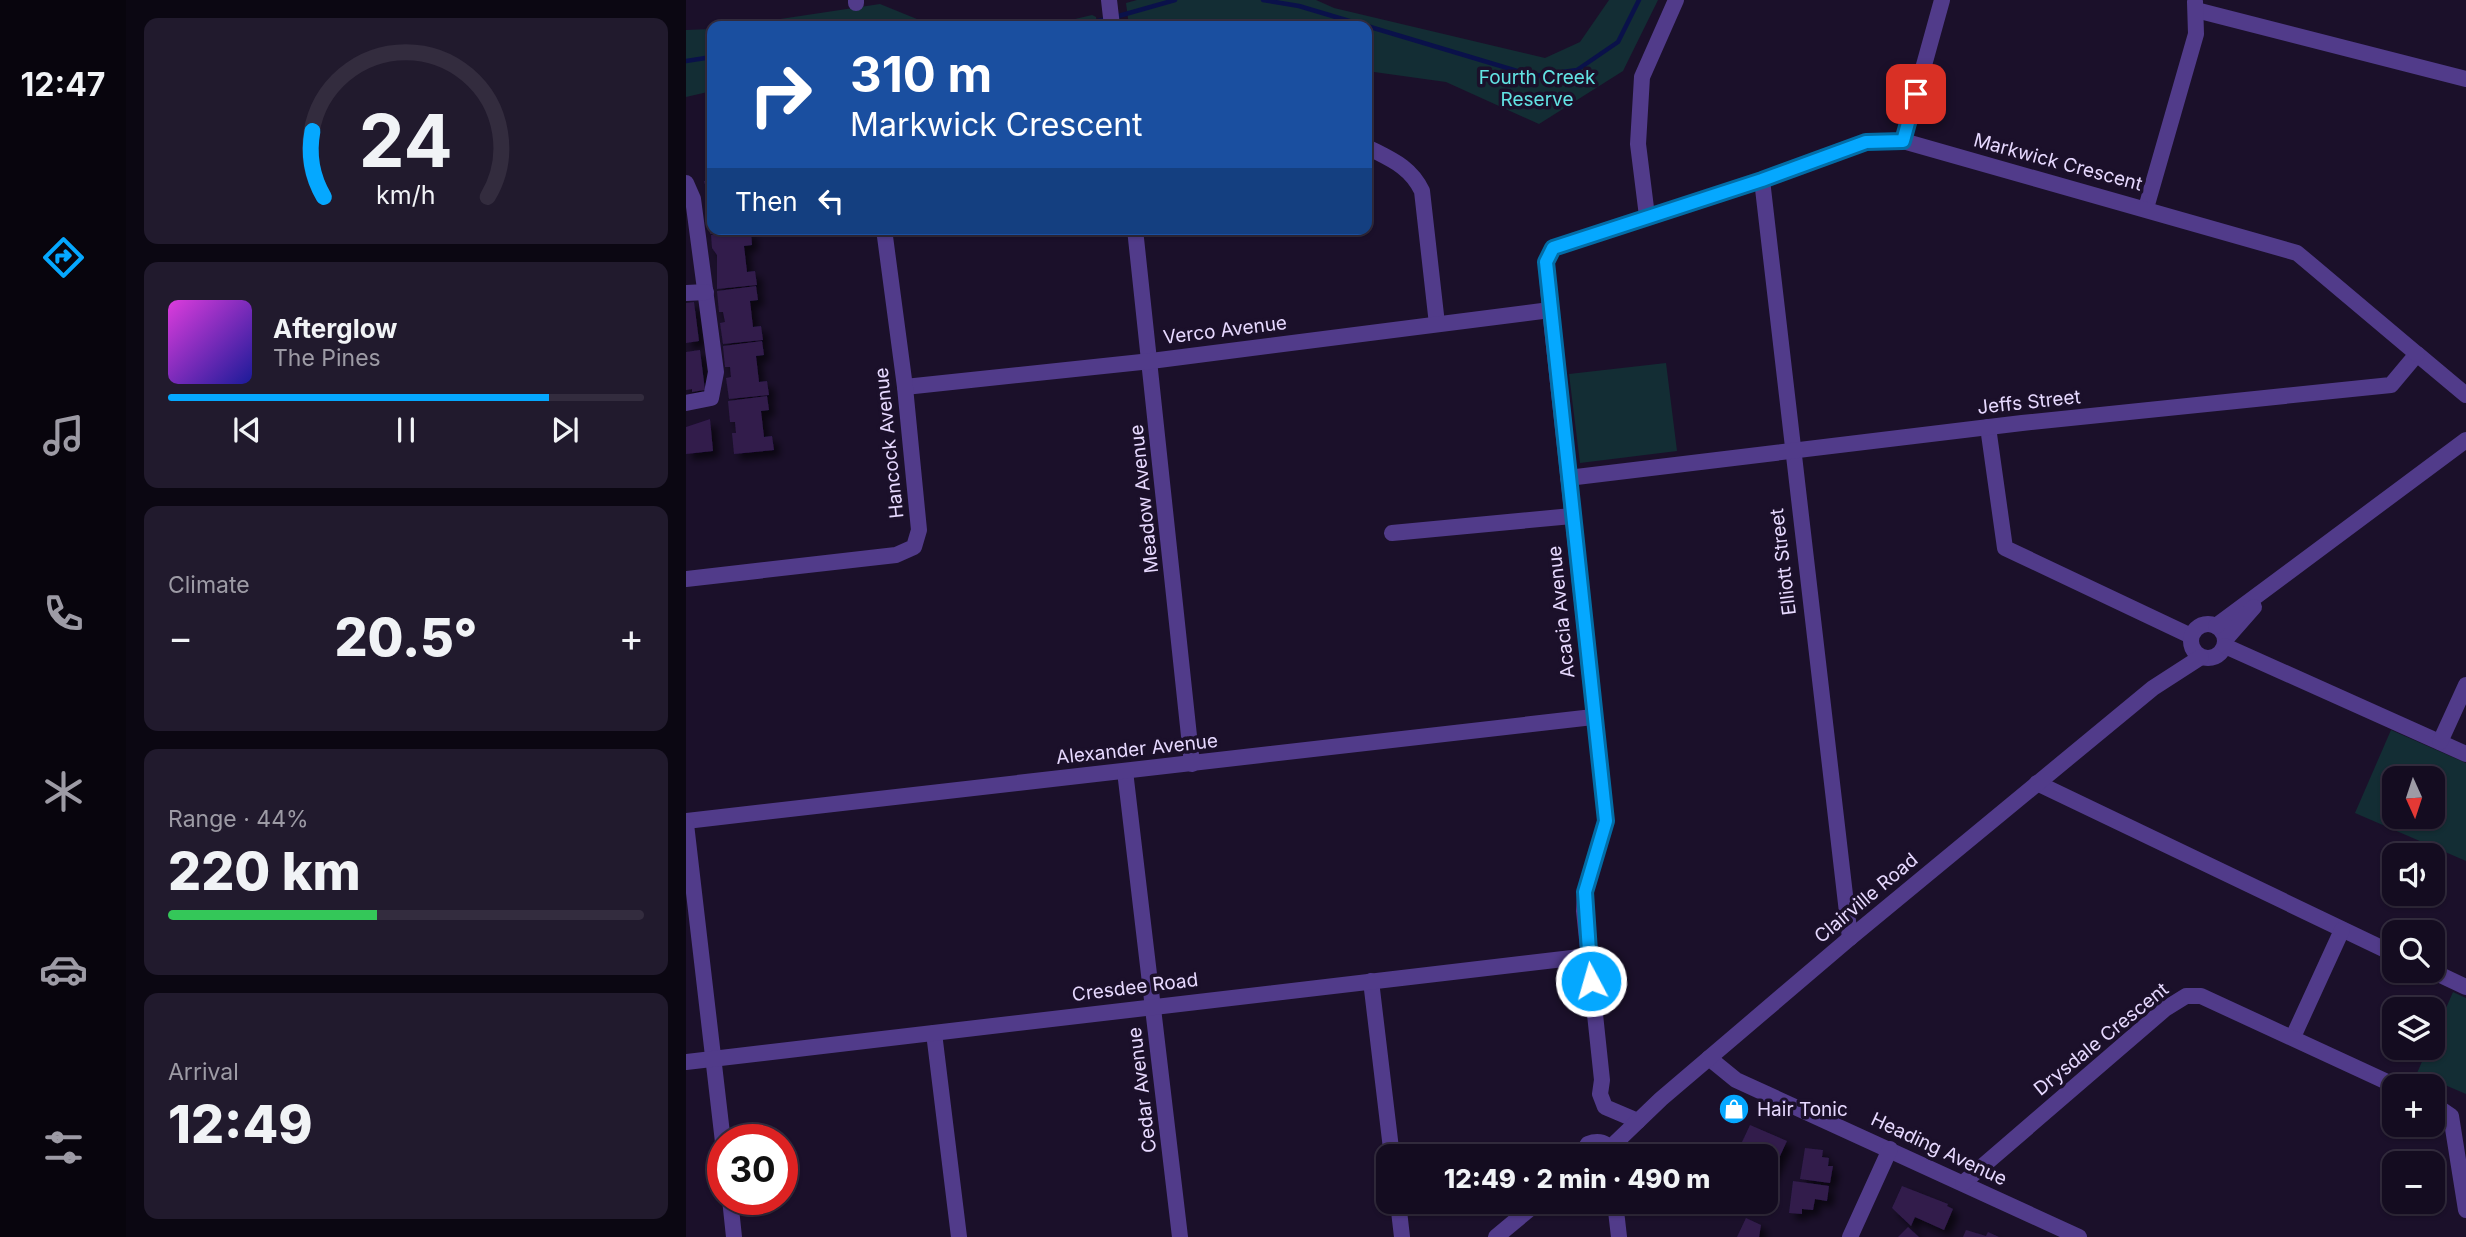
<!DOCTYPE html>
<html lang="en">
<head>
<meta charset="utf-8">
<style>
	:root { --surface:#140c20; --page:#211a2d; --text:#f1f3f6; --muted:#9d9ba5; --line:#332c3e; --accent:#05a8ff }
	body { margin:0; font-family:Inter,sans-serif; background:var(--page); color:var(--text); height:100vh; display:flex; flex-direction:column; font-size:26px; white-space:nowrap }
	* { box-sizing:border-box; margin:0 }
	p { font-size:23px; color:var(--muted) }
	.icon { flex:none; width:38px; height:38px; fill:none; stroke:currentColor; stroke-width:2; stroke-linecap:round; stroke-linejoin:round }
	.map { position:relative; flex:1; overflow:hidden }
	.side { display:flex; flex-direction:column; gap:18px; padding:18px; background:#0b0712; width:560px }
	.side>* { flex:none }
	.guide { position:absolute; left:21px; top:21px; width:665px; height:214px; border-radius:14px; box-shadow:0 2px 5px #0004,0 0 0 2px var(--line); background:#1a4fa0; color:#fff; overflow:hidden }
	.needle { width:46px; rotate:177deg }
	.buttons { position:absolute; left:1696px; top:766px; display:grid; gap:14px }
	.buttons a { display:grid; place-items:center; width:63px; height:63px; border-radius:14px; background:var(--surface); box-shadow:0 2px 5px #0004,0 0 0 2px var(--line); font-size:35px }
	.speed { position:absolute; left:21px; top:1124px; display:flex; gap:14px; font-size:35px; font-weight:700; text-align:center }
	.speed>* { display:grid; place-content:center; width:91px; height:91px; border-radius:50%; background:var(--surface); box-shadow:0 2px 5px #0004,0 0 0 2px var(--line); line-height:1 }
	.speed .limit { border:10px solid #d22; background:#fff; color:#111 }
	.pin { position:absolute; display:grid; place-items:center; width:60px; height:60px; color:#fff; margin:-30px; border-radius:14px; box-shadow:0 4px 10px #0006 }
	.me { position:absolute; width:77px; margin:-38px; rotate:354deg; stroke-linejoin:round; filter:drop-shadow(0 0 5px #0008) }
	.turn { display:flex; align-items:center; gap:24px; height:147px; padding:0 28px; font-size:32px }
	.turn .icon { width:91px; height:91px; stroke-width:2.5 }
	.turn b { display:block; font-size:49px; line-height:60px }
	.then { display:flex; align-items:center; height:66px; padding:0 28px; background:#0003; gap:14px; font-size:26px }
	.big { font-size:52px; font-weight:800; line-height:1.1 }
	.side .widget { flex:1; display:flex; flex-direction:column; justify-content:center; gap:10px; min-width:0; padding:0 24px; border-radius:14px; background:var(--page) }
	.side .dial { align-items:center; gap:0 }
	.dial svg { height:182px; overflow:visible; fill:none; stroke:var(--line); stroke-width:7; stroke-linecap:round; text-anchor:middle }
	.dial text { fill:var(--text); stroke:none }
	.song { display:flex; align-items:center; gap:21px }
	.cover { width:84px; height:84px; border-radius:10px; background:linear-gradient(135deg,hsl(300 70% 55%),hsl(240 70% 35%)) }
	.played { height:7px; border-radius:4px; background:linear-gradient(90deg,var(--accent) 80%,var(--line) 80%) }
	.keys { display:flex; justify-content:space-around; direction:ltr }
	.heat { display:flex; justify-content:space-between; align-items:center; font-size:38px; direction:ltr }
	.charge { height:10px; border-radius:5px; background:linear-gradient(90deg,#34c759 44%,var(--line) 0) }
	.trip { position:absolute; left:690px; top:1144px; width:402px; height:70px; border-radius:14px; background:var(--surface); box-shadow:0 2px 5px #0004,0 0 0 2px var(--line); font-weight:800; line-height:70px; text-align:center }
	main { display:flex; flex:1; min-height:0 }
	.tab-bar { display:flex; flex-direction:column; width:126px; justify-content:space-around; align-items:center; background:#08050d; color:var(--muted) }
	.tab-bar .icon { width:49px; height:49px }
	.tab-bar .on { color:var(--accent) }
	.tab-bar b { font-size:32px; color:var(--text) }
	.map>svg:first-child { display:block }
	.green { fill:#132d34; fill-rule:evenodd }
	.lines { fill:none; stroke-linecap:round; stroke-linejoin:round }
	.stream { stroke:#0a114a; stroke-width:4.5 }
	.building { fill:#311c4c; filter:url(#shadow) }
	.minor { stroke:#513b8a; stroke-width:16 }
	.route-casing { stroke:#036da6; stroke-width:18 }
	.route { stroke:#05a8ff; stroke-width:12 }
	.labels { text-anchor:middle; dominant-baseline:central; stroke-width:7; stroke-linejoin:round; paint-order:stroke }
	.park-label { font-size:19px; fill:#62e3e3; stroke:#1b102a }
	.street-label { font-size:19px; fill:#e7d9ff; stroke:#1b102a }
	.poi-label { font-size:19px; fill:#e7d9ff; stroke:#1b102a; text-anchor:start }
</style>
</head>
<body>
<main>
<nav class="tab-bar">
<b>12:47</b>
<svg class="icon on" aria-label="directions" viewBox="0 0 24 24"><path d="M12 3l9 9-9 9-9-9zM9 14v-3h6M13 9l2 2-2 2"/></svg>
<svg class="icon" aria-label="music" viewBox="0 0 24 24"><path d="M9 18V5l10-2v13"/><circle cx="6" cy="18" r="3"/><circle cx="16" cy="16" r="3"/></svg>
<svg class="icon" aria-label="phone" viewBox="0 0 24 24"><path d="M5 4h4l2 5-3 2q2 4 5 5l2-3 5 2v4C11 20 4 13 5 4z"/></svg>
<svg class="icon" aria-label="climate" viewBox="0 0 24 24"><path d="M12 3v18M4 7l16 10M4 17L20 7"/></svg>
<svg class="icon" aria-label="car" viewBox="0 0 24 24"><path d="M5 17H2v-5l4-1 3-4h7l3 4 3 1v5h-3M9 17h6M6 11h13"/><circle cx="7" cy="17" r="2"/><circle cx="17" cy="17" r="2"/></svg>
<svg class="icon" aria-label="filters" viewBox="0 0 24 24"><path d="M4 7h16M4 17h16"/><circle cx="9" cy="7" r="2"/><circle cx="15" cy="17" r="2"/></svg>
</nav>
<section class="side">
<div class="widget dial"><svg viewBox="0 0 100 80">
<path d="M14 69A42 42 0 1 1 86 69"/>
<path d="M14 69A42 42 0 0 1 9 40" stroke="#05a8ff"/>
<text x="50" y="56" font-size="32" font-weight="700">24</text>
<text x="50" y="72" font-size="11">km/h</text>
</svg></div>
<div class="widget">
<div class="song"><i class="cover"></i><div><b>Afterglow</b><p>The Pines</p></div></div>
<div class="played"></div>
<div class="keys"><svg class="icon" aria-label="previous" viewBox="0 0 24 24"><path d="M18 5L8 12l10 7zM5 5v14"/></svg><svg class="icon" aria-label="pause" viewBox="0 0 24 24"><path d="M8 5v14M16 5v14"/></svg><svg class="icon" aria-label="next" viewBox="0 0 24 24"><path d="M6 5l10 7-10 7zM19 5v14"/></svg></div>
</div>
<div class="widget"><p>Climate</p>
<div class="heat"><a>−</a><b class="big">20.5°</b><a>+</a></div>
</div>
<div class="widget"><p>Range · 44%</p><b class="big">220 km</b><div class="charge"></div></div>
<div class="widget"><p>Arrival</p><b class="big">12:49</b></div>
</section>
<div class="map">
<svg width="1780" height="1237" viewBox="0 0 1780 1237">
	<defs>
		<filter id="shadow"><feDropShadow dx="6" dy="6" stdDeviation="3.5" flood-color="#0009"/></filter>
	</defs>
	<rect width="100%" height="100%" fill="#1b102a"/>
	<g class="green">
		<path d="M 451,0 L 630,0 L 648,8 L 859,58 L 894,42 L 923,0 L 972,0 L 937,71 L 853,124 L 760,82 L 681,71 L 681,26 L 570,26 L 553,21 L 527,26 L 443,26 L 440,3 Z"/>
		<path d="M 194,4 L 248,26 L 47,26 Z"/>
		<path d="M 406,15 L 410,17 L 411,26 L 360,26 Z"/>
		<path d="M 26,29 L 26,91 L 0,97 L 0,30 Z"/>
		<path d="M 980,363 L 991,451 L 894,463 L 883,374 Z"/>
		<path d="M 1705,730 L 1780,763 L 1780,861 L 1669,813 ZM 1708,779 L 1746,779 L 1746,817 L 1708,817 Z"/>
		<path d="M 1767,992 L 1780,998 L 1780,1094 L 1731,1073 L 1742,1048 L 1746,1048 L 1747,1038 Z"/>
	</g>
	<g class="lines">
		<g class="stream">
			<path d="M 577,0 L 613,6 L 680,26"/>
			<path d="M 429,17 L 489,0"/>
			<path d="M 394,26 L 420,19"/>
			<path d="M 681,26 L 848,76 L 891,70 L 932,42 L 953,0"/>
			<path d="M 0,61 L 26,57"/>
		</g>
	</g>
	<g class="building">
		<path d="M 26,180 L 26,200 L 23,200 L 18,181 Z"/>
		<path d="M 26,221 L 26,229 L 56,231 L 24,234 L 23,222 Z"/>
		<path d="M 65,231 L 66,245 L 58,246 L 61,272 L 69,271 L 71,285 L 31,289 L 31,255 L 26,248 L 25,235 Z"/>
		<path d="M 70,286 L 72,300 L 64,301 L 67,327 L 75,326 L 77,340 L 37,344 L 34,323 L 39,322 L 37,312 L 33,312 L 31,291 Z"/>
		<path d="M 8,302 L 13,341 L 0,343 L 0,303 Z"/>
		<path d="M 76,341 L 78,355 L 70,356 L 73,382 L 81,381 L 83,395 L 43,399 L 40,378 L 45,377 L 44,367 L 39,367 L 37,346 Z"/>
		<path d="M 14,350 L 19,390 L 6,392 L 6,389 L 0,390 L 0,352 Z"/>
		<path d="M 81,396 L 83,410 L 75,411 L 78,437 L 86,436 L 88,450 L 48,454 L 46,433 L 50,433 L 49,422 L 44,422 L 42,401 Z"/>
		<path d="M 24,419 L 27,451 L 0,454 L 0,427 Z"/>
		<path d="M 1064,1125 L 1101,1141 L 1080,1186 L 1080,1157 L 1049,1157 Z"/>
		<path d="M 1119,1148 L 1137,1150 L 1136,1157 L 1143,1158 L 1142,1166 L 1147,1166 L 1144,1183 L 1114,1179 Z"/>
		<path d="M 1107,1181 L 1143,1186 L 1141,1201 L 1129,1199 L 1127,1210 L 1116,1209 L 1116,1214 L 1103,1213 Z"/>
		<path d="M 1216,1186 L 1262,1204 L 1261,1206 L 1267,1209 L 1258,1230 L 1229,1217 L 1225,1226 L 1206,1208 Z"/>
		<path d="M 1060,1218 L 1075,1225 L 1073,1237 L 1051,1237 Z"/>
		<path d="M 1222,1227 L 1233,1237 L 1212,1237 Z"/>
		<path d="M 1280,1230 L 1300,1236 L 1302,1232 L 1313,1237 L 1277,1237 Z"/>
	</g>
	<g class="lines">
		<g class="minor">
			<path d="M 170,0 L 170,3"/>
			<path d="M 423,0 L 426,26"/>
			<path d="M 1510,10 L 1780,79"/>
			<path d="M 1217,141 L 1256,0"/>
			<path d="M 681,147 C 704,159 724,166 736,191 L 751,324"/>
			<path d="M 1076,180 L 1164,938"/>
			<path d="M 0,183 L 7,199 L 30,372 L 25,398 L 0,403"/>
			<path d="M 1460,208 L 1510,34 L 1509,2"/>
			<path d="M 961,216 L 952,144 L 956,77 L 990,0"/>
			<path d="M 449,229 L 506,764"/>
			<path d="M 0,293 L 20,292"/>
			<path d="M 219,387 L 465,361 L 864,310"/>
			<path d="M 1302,427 L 1319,548 L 1505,636"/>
			<path d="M 882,478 L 1336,423 L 1705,385 L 1731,354 L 1780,395"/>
			<path d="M 706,533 L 886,516"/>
			<path d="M 0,579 L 210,555 L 228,547 L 233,530 L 219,387 L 198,229"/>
			<circle cx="1522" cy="641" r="17"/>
			<path d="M 1530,626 L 1780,440"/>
			<path d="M 1539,640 L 1568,607"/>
			<path d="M 1539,646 L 1780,754"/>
			<path d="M 1754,742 L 1780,685"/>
			<path d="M 439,771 L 494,1237"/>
			<path d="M 1351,783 L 1708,954"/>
			<path d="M 0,821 L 907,717"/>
			<path d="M 0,824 L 37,1142"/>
			<path d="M 1746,971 L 1780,987"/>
			<path d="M 685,981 L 706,1157"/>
			<path d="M 248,1033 L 273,1237"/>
			<path d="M 1607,1037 L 1656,930"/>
			<path d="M 1023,1058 L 1050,1080 L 1393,1237"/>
			<path d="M 0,1062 L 903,956"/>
			<path d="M 1746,1103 L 1765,1116 L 1780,1210"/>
			<path d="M 952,1121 L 919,1107 L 914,1094 L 916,1080 L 898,911 L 899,892 L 920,821 L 864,310 L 860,262 L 867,248 L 1076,180 L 1180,142 L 1217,141 L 1611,253 L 1731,354"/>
			<path d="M 925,1147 L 975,1099 L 1164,938 L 1467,688 L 1515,657"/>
			<path d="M 894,1157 L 902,1144 C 915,1139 923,1144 930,1156"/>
			<path d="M 1277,1183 L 1479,1009 L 1500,996 L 1515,996 L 1712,1087"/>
			<path d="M 44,1199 L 48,1237"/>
			<path d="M 712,1202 L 716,1237"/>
			<path d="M 929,1202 L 933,1237"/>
			<path d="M 810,1237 L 852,1202"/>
			<path d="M 1164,1237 L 1204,1149"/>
		</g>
	</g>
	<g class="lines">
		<g class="route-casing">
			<path id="route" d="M 905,981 L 899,892 L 920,821 L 860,262 L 867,248 L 1076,180 L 1180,142 L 1217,141 L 1230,94"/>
		</g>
		<use href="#route" class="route"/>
	</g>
	<defs>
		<g id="shop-disc" transform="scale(1.575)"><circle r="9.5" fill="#05a8ff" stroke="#1b102a"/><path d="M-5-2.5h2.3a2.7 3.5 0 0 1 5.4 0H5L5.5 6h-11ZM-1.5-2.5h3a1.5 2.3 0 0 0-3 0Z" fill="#fff"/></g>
	</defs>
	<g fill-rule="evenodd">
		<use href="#shop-disc" x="1048" y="1109"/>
	</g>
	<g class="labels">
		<g class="park-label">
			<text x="851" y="77">Fourth Creek<tspan x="851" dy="22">Reserve</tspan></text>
		</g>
		<g class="street-label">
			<text transform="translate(1372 162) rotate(15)">Markwick Crescent</text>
			<text transform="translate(539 330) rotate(-7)">Verco Avenue</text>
			<text transform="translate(1343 402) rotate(-6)">Jeffs Street</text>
			<text transform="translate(203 443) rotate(-96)">Hancock Avenue</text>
			<text transform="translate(458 499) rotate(-96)">Meadow Avenue</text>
			<text transform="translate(1097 562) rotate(-97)">Elliott Street</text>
			<text transform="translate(875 612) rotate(-96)">Acacia Avenue</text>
			<text transform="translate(451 749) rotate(-6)">Alexander Avenue</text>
			<text transform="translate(1180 898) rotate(-40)">Clairville Road</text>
			<text transform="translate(449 987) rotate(-7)">Cresdee Road</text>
			<text transform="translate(1415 1039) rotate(-39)">Drysdale Crescent</text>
			<text transform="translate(456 1090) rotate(-97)">Cedar Avenue</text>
			<text transform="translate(1253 1149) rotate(25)">Heading Avenue</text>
		</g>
		<g class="poi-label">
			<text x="1071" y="1109">Hair Tonic</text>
		</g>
	</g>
</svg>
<div class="buttons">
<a><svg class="needle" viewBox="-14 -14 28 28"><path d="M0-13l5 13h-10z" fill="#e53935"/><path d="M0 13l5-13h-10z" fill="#9d9ba5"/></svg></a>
<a><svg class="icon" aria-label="sound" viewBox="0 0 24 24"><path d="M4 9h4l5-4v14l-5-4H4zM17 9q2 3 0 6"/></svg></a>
<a><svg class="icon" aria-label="search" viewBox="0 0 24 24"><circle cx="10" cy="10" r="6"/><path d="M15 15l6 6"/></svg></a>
<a><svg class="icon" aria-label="layers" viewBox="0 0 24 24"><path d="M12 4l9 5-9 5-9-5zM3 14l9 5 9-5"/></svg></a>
<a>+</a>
<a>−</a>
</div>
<div class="speed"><div class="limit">30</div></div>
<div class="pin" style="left:1230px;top:94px;background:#d93025"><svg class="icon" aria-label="arrive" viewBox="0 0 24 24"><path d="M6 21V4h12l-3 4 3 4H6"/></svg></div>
<svg class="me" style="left:905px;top:981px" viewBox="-20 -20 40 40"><circle r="17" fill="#05a8ff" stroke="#fff" stroke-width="3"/><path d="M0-11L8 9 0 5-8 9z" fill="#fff"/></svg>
<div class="trip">12:49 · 2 min · 490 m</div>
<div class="guide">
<div class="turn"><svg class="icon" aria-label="right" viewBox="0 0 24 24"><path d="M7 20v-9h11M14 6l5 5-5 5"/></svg><div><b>310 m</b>Markwick Crescent</div></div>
<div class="then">Then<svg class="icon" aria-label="left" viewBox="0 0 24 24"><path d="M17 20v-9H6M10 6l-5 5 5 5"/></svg></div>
</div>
</div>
</main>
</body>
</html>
